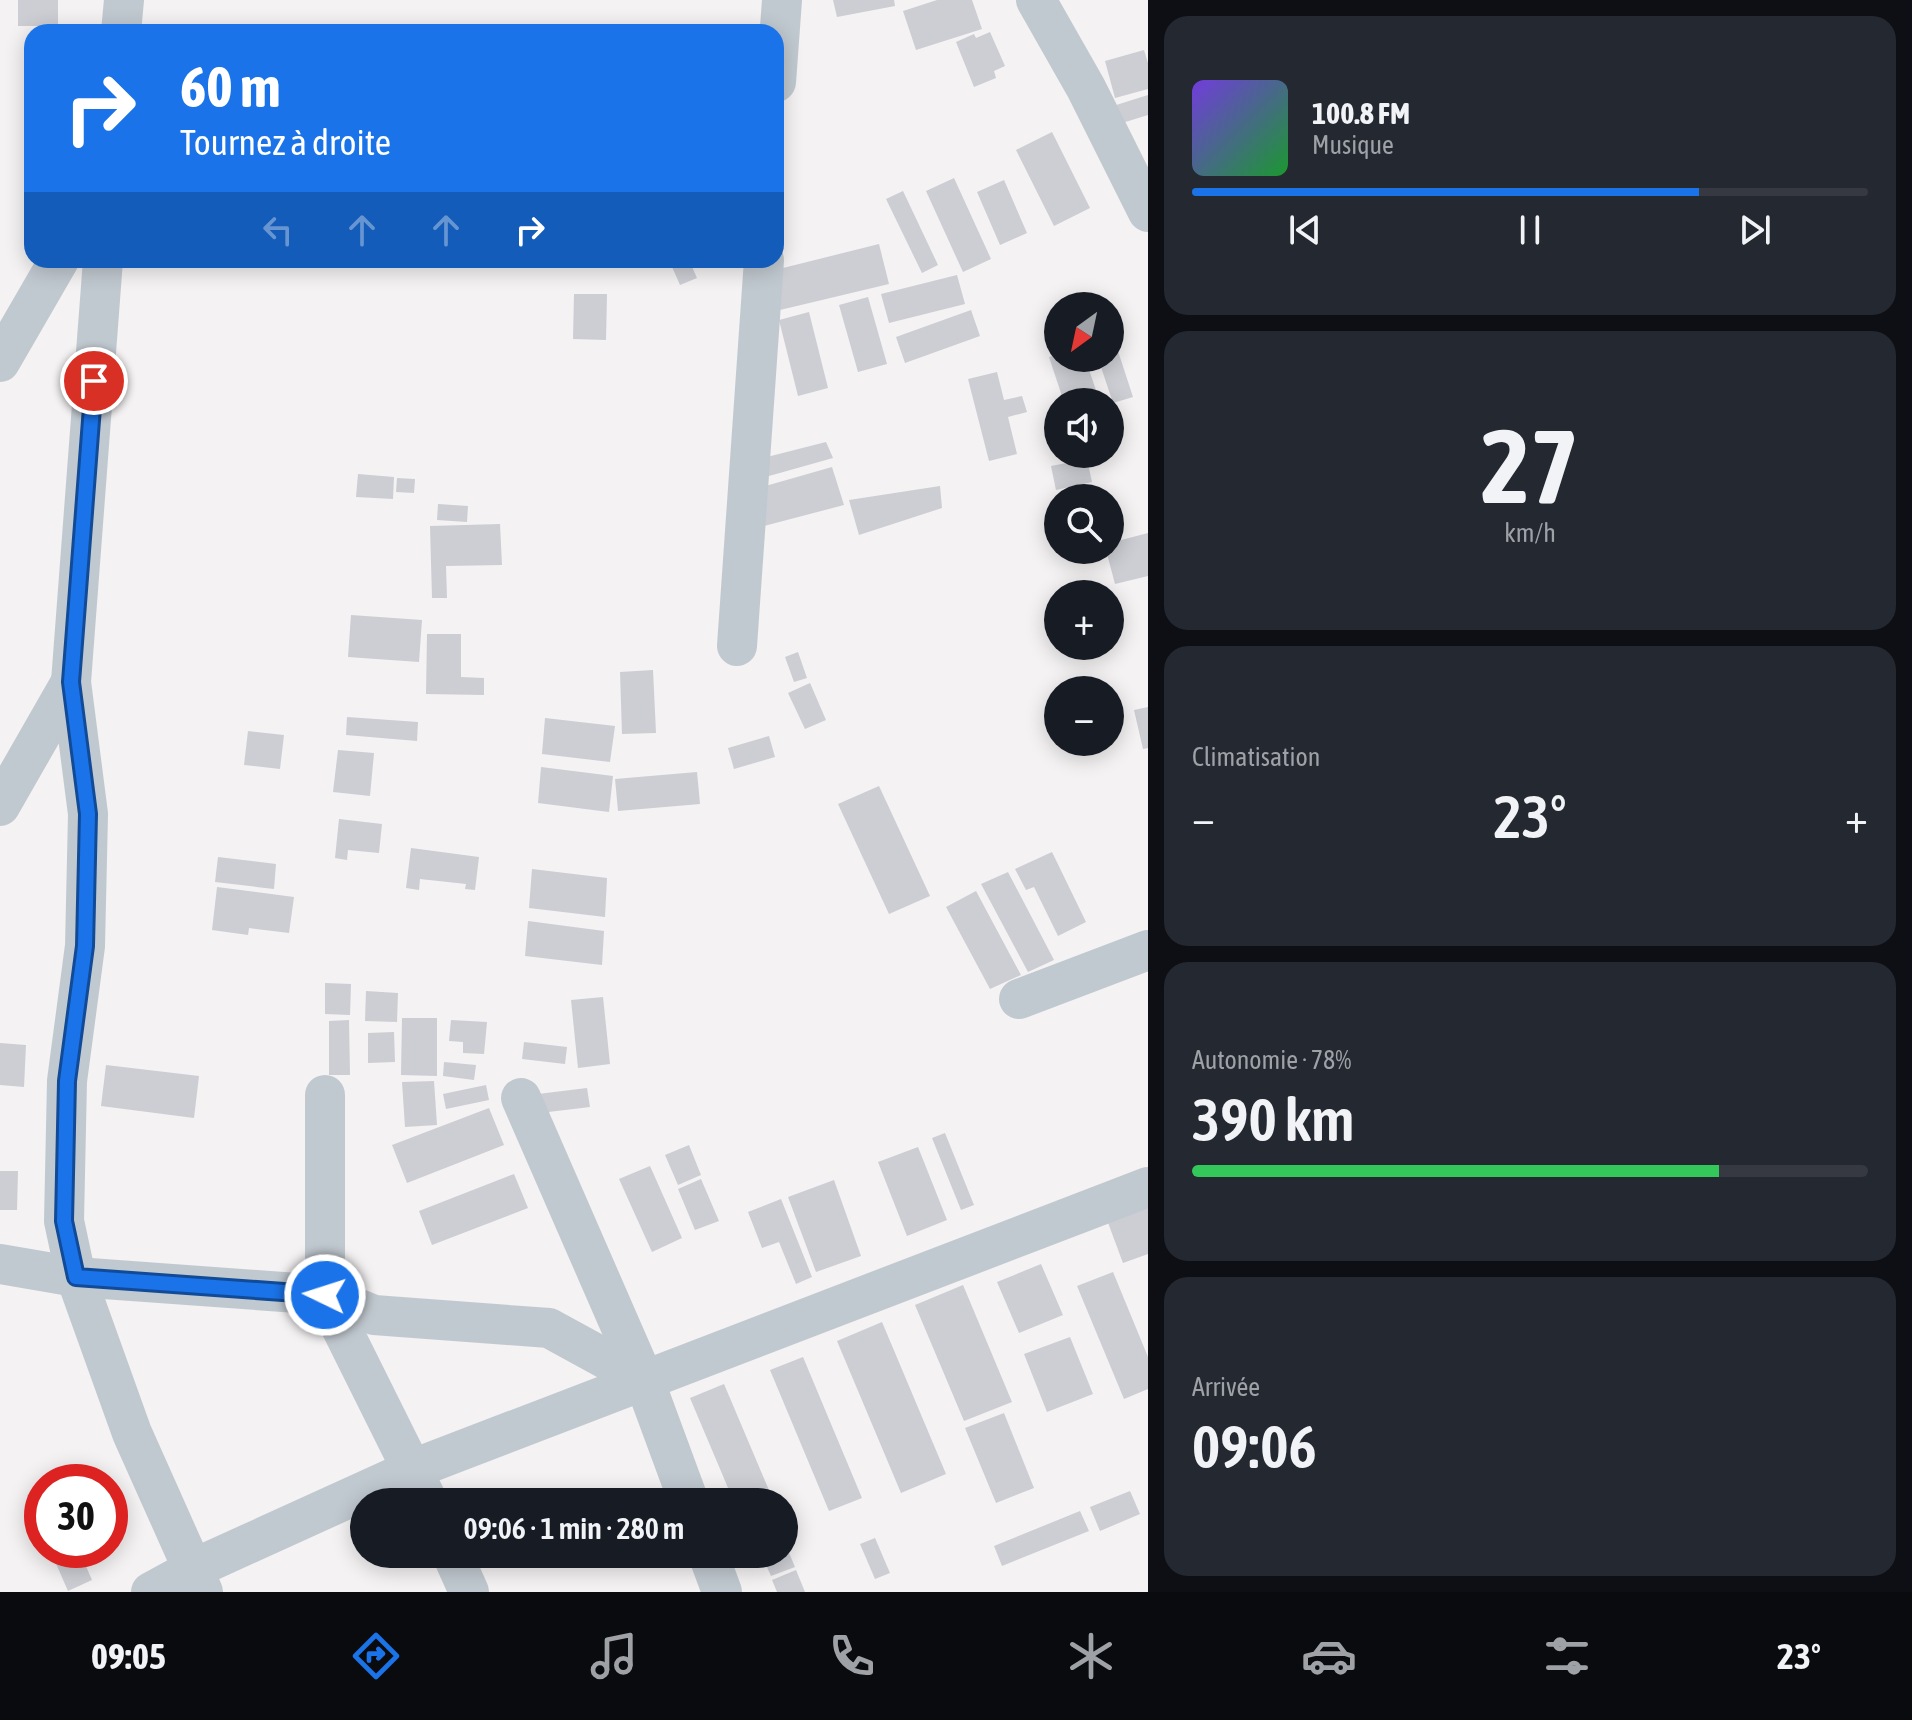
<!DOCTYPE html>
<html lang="fr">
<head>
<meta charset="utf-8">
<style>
	:root { --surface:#171b24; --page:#242831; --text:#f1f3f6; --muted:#9ea1a6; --line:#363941; --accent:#1a73e8 }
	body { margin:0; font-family:"Asap Condensed",sans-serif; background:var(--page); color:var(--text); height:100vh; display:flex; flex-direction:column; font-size:30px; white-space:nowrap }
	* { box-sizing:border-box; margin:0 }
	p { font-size:26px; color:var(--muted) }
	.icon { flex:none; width:44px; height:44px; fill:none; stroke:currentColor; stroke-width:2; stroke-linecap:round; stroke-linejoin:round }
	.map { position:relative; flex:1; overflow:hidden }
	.sheet { display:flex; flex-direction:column; gap:16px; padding:16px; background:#0d0f14; width:764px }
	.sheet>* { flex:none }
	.top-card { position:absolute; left:24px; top:24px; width:760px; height:244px; border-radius:24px; box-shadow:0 4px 20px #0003; background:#1a73e8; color:#fff; overflow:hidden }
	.needle { width:52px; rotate:213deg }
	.fabs { position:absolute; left:1044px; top:292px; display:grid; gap:16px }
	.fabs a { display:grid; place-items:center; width:80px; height:80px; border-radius:50%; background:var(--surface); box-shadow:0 4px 20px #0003; font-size:40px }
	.speed { position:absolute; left:24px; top:1464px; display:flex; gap:16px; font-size:40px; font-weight:700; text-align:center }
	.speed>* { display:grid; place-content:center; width:104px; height:104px; border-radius:50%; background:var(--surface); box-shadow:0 4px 20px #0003; line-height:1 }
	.speed .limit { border:12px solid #d22; background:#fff; color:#111 }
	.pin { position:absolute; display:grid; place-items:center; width:68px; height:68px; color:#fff; margin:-34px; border:4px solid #fff; border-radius:50%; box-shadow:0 2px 8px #0007 }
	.me { position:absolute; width:88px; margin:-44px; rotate:274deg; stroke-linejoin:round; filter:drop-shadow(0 0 6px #0008) }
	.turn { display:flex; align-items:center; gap:28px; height:168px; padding:0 24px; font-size:36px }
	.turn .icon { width:104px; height:104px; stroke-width:2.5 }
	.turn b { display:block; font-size:56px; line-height:68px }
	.lanes { display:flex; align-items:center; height:76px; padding:0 24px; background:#0003; justify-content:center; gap:40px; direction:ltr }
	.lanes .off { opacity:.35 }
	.big { font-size:60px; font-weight:600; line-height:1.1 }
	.sheet .tile { flex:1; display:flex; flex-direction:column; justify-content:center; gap:12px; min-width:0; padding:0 28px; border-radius:24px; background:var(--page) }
	.sheet .dial { align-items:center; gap:0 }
	.dial b { font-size:104px; line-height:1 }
	.song { display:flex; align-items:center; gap:24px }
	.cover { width:96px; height:96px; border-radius:12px; background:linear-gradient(135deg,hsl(260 70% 55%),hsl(130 70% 35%)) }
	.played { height:8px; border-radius:4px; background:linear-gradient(90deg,var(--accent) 75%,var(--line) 75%) }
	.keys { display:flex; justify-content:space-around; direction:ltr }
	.heat { display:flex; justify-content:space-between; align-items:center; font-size:44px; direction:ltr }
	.charge { height:12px; border-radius:6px; background:linear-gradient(90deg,#34c759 78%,var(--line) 0) }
	.trip { position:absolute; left:350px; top:1488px; width:448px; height:80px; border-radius:40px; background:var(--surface); box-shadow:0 4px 20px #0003; font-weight:600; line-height:80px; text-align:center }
	.tabs { display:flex; height:128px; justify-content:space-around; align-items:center; background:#090b0e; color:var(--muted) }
	.tabs .icon { width:56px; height:56px }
	.tabs .current { color:var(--accent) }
	.tabs b { font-size:36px; color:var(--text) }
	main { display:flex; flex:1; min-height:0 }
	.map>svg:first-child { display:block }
	.building { fill:#ccced4 }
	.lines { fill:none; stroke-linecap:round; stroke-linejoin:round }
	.minor { stroke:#c1c9d0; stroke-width:40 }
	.route-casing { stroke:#114b97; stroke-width:20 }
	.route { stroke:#1a73e8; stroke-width:14 }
</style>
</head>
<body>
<main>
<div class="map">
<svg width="1148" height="1592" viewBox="0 0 1148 1592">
	<rect width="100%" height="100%" fill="#f4f2f2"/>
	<g class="building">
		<rect x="18" y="0" width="40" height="26"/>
		<path d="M 833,0 L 894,0 L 895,6 L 837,17 Z"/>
		<path d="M 937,0 L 972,0 L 982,29 L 916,50 L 903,11 Z"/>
		<path d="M 990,32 L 1005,66 L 994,71 L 996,78 L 974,87 L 956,42 L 974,34 L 976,38 Z"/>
		<path d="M 1144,50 L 1148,63 L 1148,89 L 1115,98 L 1105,61 Z"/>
		<path d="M 1148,95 L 1148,115 L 1119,124 L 1113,106 Z"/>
		<path d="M 1052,132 L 1090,208 L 1054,226 L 1016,150 Z"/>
		<path d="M 954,178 L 991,259 L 963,272 L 926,191 Z"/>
		<path d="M 1004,180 L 1027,233 L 1000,245 L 977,192 Z"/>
		<path d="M 903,191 L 938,265 L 922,273 L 886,199 Z"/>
		<path d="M 879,244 L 889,284 L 780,310 L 771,271 Z"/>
		<path d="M 669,260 L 689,260 L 697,278 L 680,285 Z"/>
		<path d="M 957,275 L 965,304 L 889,323 L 881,294 Z"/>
		<path d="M 574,294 L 607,294 L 606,340 L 573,339 Z"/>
		<path d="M 868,297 L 887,364 L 858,372 L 839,305 Z"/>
		<path d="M 971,310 L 980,336 L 905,363 L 896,337 Z"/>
		<path d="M 809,312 L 828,388 L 798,396 L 779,320 Z"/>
		<path d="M 1115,342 L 1133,397 L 1113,403 L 1098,358 L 1110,358 L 1110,344 Z"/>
		<path d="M 1058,354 L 1058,358 L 1085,358 L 1100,402 L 1064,402 L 1049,357 Z"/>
		<path d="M 997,372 L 1004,400 L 1022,396 L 1027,412 L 1008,417 L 1017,454 L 989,461 L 968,379 Z"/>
		<path d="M 826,442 L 833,458 L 769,476 L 767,457 Z"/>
		<path d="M 1087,459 L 1092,482 L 1056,490 L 1051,466 Z"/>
		<path d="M 832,467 L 844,505 L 764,526 L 762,487 Z"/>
		<path d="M 358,474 L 394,477 L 393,499 L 356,497 Z"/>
		<path d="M 397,478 L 415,479 L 414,493 L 396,492 Z"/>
		<path d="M 940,486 L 942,508 L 859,535 L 849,500 Z"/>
		<path d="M 438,504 L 468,506 L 467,522 L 437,520 Z"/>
		<path d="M 500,524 L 502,565 L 446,566 L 447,598 L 432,598 L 430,526 Z"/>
		<path d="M 1148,533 L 1148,576 L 1115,584 L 1106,550 L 1110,550 L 1110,543 Z"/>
		<path d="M 351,615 L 422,620 L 419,662 L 348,657 Z"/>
		<path d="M 427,634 L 461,634 L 461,677 L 484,678 L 484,695 L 426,694 Z"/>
		<path d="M 798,652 L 807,678 L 794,682 L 785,657 Z"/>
		<path d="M 653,670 L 656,733 L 622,734 L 620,672 Z"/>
		<path d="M 810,683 L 826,720 L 805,729 L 788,693 Z"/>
		<path d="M 1148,707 L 1148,748 L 1143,749 L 1134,710 Z"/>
		<path d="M 347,717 L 418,722 L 417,741 L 346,735 Z"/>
		<path d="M 545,718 L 615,726 L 610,762 L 542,754 Z"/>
		<path d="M 248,731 L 284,735 L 280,769 L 244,765 Z"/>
		<path d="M 769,736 L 775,757 L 734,769 L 728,748 Z"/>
		<path d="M 338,750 L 374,753 L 370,796 L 333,792 Z"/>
		<path d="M 541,767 L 613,776 L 609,812 L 538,803 Z"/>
		<path d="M 697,772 L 700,804 L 618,811 L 615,779 Z"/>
		<path d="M 879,786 L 930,896 L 889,914 L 838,804 Z"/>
		<path d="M 339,819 L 382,824 L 379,853 L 348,850 L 347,860 L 335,858 Z"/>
		<path d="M 411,848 L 479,857 L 475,890 L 465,889 L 466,884 L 420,879 L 419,890 L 406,888 Z"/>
		<path d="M 1052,852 L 1086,922 L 1058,936 L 1034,887 L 1026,890 L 1015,869 Z"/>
		<path d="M 218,857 L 276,864 L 274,889 L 215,882 Z"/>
		<path d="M 532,869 L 607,878 L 605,917 L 529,908 Z"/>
		<path d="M 1008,872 L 1054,960 L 1028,972 L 981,884 Z"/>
		<path d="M 217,887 L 294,897 L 289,933 L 249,928 L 248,935 L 212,930 Z"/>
		<path d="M 976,891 L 1021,975 L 990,989 L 946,907 Z"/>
		<path d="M 528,921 L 604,931 L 602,965 L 525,956 Z"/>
		<path d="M 325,983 L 351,984 L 350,1015 L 325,1014 Z"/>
		<path d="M 366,991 L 398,993 L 397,1022 L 365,1021 Z"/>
		<path d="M 603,997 L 610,1064 L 578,1068 L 571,1000 Z"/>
		<path d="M 402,1018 L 437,1018 L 437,1076 L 401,1075 Z"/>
		<path d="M 349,1020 L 350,1075 L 329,1075 L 329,1021 Z"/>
		<path d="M 451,1020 L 487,1022 L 484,1054 L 463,1053 L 463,1042 L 449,1041 Z"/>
		<path d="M 394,1032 L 395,1062 L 368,1063 L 368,1033 Z"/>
		<path d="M 524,1042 L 567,1047 L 565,1064 L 522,1059 Z"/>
		<path d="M 0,1043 L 26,1045 L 24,1087 L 0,1085 Z"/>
		<path d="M 444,1062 L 476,1065 L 474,1080 L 443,1076 Z"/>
		<path d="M 106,1065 L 199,1076 L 194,1118 L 101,1106 Z"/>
		<path d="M 434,1081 L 437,1125 L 405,1127 L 402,1082 Z"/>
		<path d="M 486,1085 L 489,1100 L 446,1109 L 443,1094 Z"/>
		<path d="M 587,1088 L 590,1107 L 540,1113 L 538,1094 Z"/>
		<path d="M 489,1108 L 504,1145 L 407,1183 L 392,1145 Z"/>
		<path d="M 945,1133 L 974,1205 L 961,1210 L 932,1138 Z"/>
		<path d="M 689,1145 L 701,1175 L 678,1185 L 665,1155 Z"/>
		<path d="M 918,1147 L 947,1220 L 907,1236 L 878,1162 Z"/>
		<path d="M 650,1166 L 682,1238 L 652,1252 L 619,1179 Z"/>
		<path d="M 0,1171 L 18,1171 L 17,1210 L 0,1210 Z"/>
		<path d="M 514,1174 L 528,1208 L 432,1245 L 419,1211 Z"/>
		<path d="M 701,1179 L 719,1221 L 695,1230 L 678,1189 Z"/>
		<path d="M 834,1180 L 861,1256 L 816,1272 L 788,1197 Z"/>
		<path d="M 781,1199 L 812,1277 L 796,1284 L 779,1242 L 762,1248 L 748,1212 Z"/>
		<path d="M 1148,1205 L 1148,1254 L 1123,1263 L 1107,1220 Z"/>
		<path d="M 1041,1264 L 1063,1315 L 1019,1333 L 997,1282 Z"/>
		<path d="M 1113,1272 L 1148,1357 L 1148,1389 L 1124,1399 L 1077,1286 Z"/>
		<path d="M 963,1285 L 1012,1402 L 964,1421 L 915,1305 Z"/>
		<path d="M 882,1322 L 946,1474 L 901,1493 L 837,1341 Z"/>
		<path d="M 1070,1337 L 1093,1394 L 1047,1412 L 1024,1354 Z"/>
		<path d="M 803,1357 L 862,1498 L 829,1511 L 770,1370 Z"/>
		<path d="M 724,1384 L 774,1502 L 734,1502 L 690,1398 Z"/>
		<path d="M 1004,1413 L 1034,1488 L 996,1503 L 965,1428 Z"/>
		<path d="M 42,1489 L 42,1530 L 27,1495 Z"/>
		<path d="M 1130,1491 L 1140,1514 L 1100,1531 L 1090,1507 Z"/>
		<path d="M 1080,1511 L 1089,1531 L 1002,1566 L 994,1546 Z"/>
		<path d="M 875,1538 L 890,1573 L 875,1579 L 860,1544 Z"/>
		<path d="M 784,1541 L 795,1567 L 771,1576 L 761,1554 L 784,1554 Z"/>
		<path d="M 50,1550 L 79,1550 L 92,1580 L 68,1591 Z"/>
		<path d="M 796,1570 L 805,1592 L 777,1592 L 772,1580 Z"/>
	</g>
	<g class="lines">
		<g class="minor">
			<path d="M 1036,0 L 1086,88 L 1148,212"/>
			<path d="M 121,32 L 124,0"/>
			<path d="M 776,82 L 782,0"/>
			<path d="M 103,260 L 71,682 L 88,814 L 85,946 L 67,1081 L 64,1221 L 76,1277 L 132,1433 L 203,1592"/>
			<path d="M 0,362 L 59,260"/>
			<path d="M 737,646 L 764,260"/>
			<path d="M 0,806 L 71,682"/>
			<path d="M 1019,999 L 1148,950"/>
			<path d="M 325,1095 L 325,1295 L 428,1502"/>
			<path d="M 521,1098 L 644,1380 L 689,1502"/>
			<path d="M 0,1264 L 76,1277 L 325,1295 L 374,1315 L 549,1328 L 644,1380"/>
			<path d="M 452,1554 L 469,1592"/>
			<path d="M 708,1554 L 722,1592"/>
			<path d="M 151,1592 L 193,1569 L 413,1469 L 1148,1187"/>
		</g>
	</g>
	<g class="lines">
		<g class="route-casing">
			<path id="route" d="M 94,381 L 71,682 L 88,814 L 85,946 L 67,1081 L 64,1221 L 76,1277 L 325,1295"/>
		</g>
		<use href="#route" class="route"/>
	</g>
</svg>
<div class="fabs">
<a><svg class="needle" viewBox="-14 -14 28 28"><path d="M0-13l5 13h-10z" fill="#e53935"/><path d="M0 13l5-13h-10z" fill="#9ea1a6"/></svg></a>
<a><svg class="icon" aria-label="sound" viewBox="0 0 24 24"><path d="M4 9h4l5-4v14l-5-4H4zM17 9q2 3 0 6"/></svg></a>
<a><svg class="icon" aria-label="search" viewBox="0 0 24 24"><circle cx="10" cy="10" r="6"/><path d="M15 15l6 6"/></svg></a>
<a>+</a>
<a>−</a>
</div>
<div class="speed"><div class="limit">30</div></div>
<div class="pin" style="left:94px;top:381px;background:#d93025"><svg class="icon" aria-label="arrive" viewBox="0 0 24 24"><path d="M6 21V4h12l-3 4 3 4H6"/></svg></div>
<svg class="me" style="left:325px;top:1295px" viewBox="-20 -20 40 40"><circle r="17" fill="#1a73e8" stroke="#fff" stroke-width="3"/><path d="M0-11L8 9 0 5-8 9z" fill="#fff"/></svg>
<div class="trip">09:06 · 1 min · 280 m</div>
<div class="top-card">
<div class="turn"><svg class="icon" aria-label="right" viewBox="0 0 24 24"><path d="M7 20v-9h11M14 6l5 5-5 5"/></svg><div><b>60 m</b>Tournez à droite</div></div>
<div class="lanes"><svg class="icon off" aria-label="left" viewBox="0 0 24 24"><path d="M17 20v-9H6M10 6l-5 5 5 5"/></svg><svg class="icon off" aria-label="ahead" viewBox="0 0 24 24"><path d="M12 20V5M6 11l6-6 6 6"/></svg><svg class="icon off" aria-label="ahead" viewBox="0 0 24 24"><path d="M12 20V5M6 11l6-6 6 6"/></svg><svg class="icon" aria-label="right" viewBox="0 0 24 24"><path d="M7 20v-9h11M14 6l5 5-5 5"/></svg></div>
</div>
</div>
<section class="sheet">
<div class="tile">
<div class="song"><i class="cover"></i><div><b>100.8 FM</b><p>Musique</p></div></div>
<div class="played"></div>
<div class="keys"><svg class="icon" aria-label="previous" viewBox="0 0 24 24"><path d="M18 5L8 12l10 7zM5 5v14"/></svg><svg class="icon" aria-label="pause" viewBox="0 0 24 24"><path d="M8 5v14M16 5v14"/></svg><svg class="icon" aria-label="next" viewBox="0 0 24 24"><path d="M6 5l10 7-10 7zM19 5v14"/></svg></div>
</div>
<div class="tile dial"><b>27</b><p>km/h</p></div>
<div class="tile"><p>Climatisation</p>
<div class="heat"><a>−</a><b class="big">23°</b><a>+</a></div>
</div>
<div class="tile"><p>Autonomie · 78%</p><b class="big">390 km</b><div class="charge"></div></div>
<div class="tile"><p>Arrivée</p><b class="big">09:06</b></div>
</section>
</main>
<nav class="tabs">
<b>09:05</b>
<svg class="icon current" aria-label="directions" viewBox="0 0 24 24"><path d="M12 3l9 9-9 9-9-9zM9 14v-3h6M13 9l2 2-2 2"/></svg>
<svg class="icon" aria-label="music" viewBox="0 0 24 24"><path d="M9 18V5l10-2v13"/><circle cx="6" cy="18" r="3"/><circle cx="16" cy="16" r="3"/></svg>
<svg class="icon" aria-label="phone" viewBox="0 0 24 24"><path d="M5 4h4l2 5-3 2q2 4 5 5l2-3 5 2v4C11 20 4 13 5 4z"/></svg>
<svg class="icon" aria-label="climate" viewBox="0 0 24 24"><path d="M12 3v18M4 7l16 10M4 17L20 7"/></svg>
<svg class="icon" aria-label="car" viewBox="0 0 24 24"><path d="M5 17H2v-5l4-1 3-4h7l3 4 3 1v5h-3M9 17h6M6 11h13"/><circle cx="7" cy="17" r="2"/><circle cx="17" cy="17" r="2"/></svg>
<svg class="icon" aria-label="filters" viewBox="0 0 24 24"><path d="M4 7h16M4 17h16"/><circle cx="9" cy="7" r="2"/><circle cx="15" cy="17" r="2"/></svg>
<b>23°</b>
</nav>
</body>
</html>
